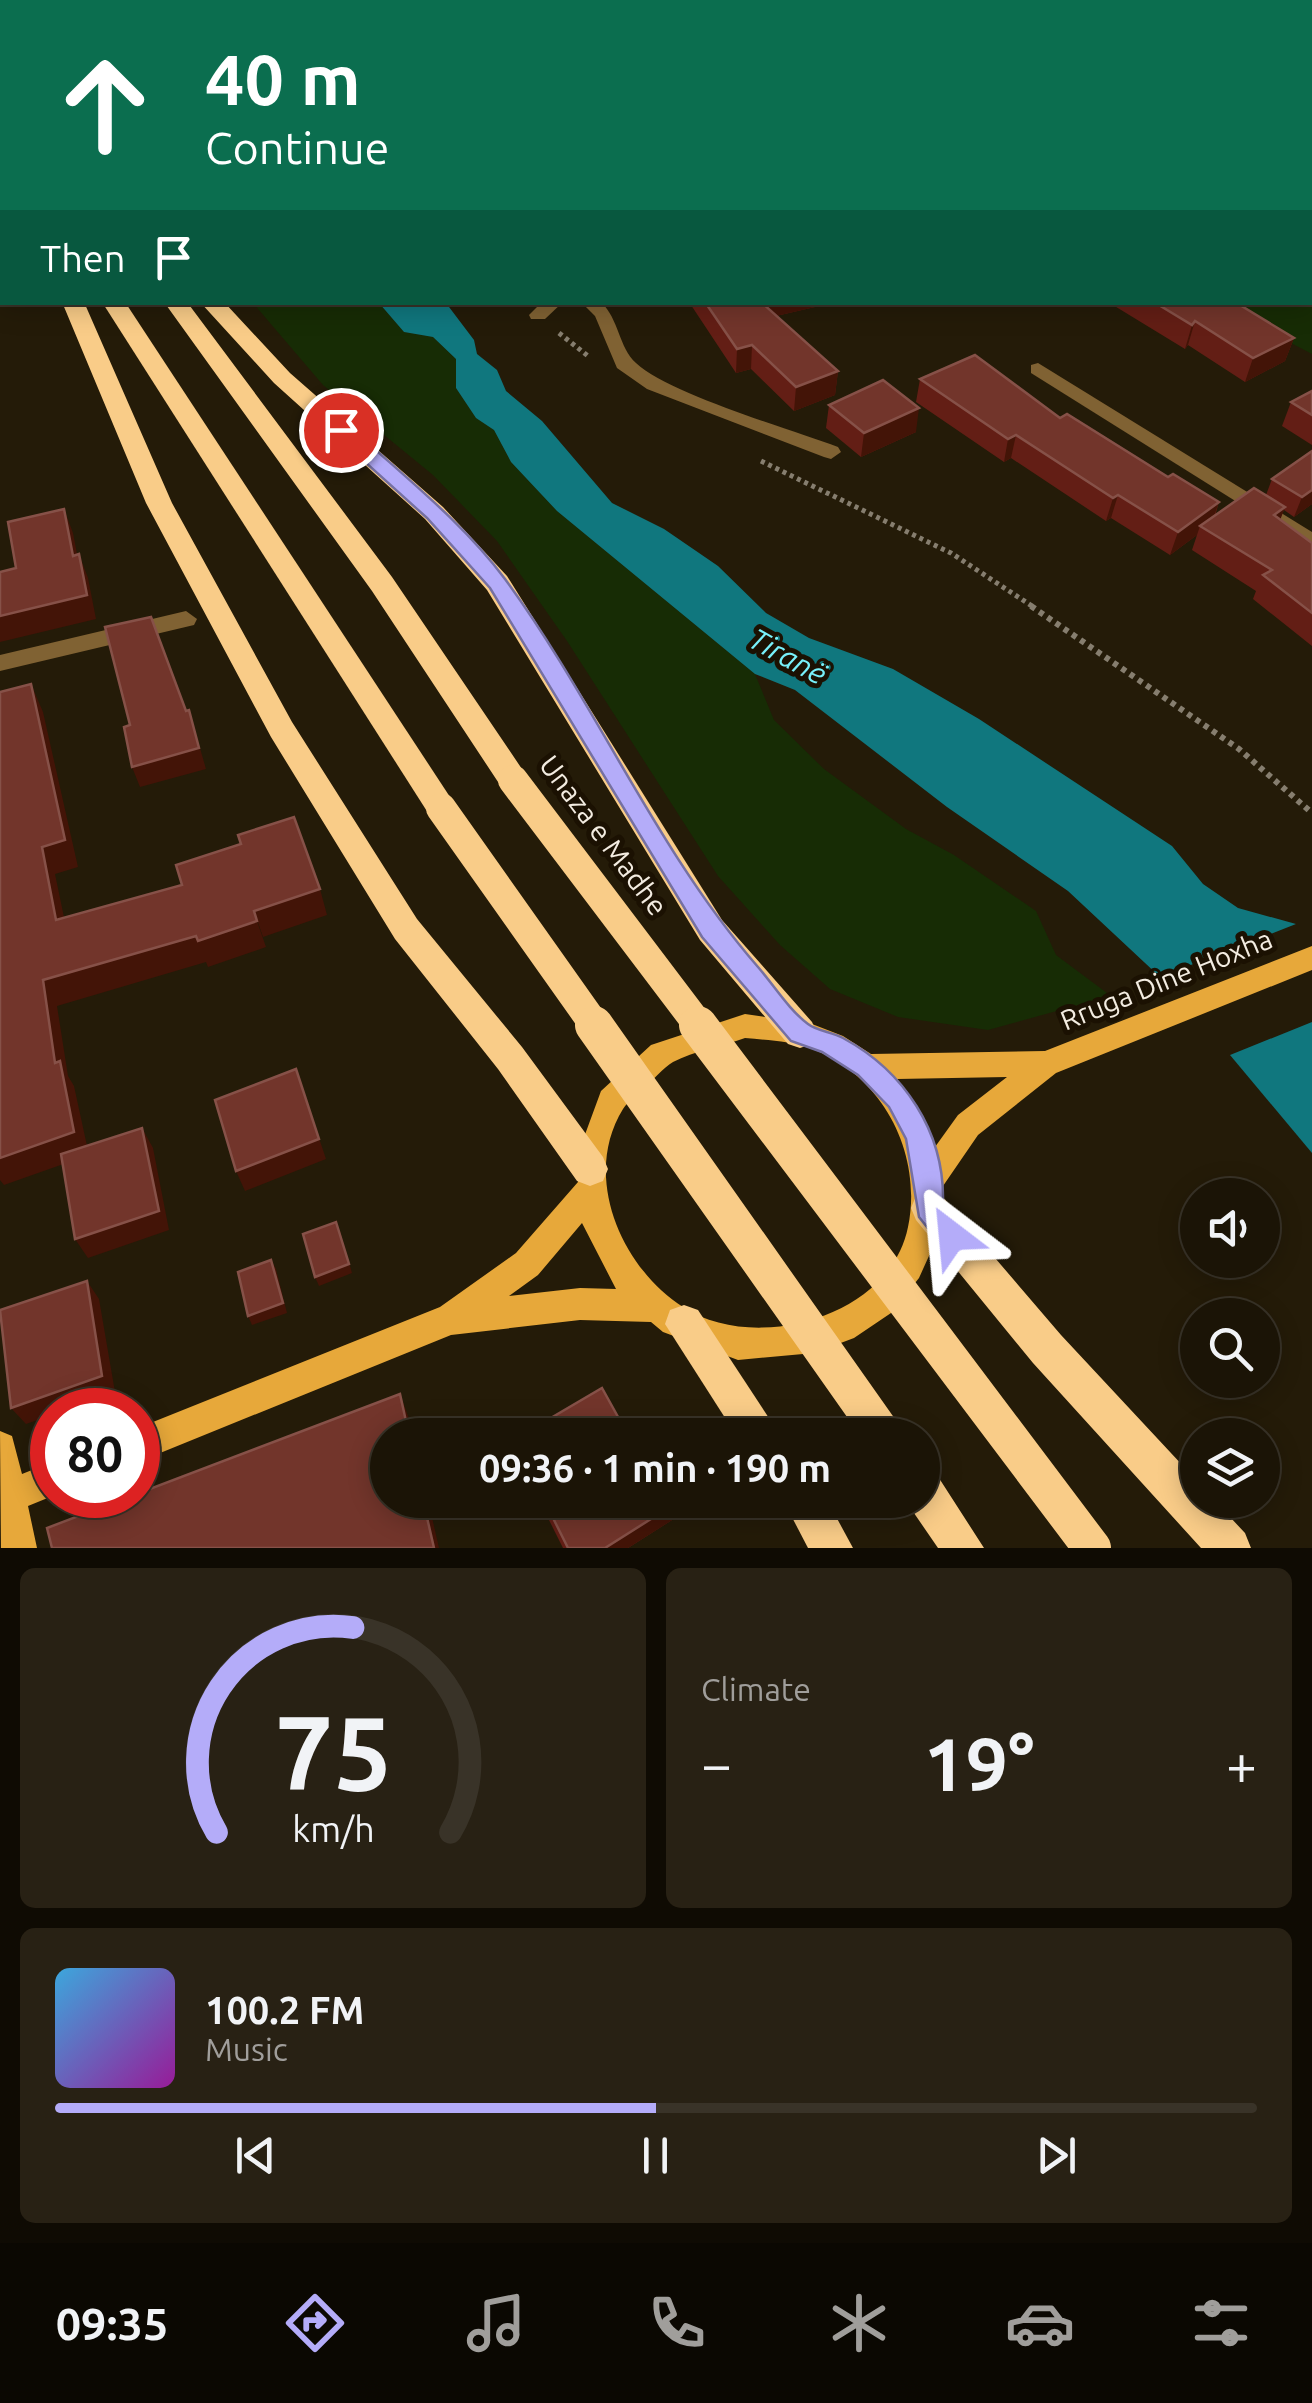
<!DOCTYPE html>
<html lang="en">
<head>
<meta charset="utf-8">
<style>
	:root { --surface:#1b1406; --page:#282114; --text:#f1f3f6; --muted:#a09e9b; --line:#393328; --accent:#b4acf9 }
	body { margin:0; font-family:Ubuntu,sans-serif; background:var(--page); color:var(--text); height:100vh; display:flex; flex-direction:column; font-size:38px; white-space:nowrap }
	* { box-sizing:border-box; margin:0 }
	p { font-size:32px; color:var(--muted) }
	.icon { flex:none; width:55px; height:55px; fill:none; stroke:currentColor; stroke-width:2; stroke-linecap:round; stroke-linejoin:round }
	.map { position:relative; height:1548px; overflow:hidden }
	.panel { display:flex; flex-direction:column; gap:20px; padding:20px; background:#0f0b03; flex:1 }
	.panel>* { flex:none }
	.hud { position:absolute; left:0px; top:0px; width:1312px; height:305px; box-shadow:0 5px 25px #0003,0 0 0 2px var(--line); background:#0b6e4f; color:#fff; overflow:hidden }
	.buttons { position:absolute; left:1180px; top:1178px; display:grid; gap:20px }
	.buttons a { display:grid; place-items:center; width:100px; height:100px; border-radius:50%; background:var(--surface); box-shadow:0 5px 25px #0003,0 0 0 2px var(--line); font-size:50px }
	.speed { position:absolute; left:30px; top:1388px; display:flex; gap:20px; font-size:50px; font-weight:700; text-align:center }
	.speed>* { display:grid; place-content:center; width:130px; height:130px; border-radius:50%; background:var(--surface); box-shadow:0 5px 25px #0003,0 0 0 2px var(--line); line-height:1 }
	.speed .limit { border:15px solid #d22; background:#fff; color:#111 }
	.pin { position:absolute; display:grid; place-items:center; width:85px; height:85px; color:#fff; margin:-42px; border:5px solid #fff; border-radius:50%; box-shadow:0 2px 10px #0007 }
	.me { position:absolute; width:110px; margin:-55px; rotate:331deg; stroke-linejoin:round; filter:drop-shadow(0 0 8px #0008) }
	.turn { display:flex; align-items:center; gap:35px; height:210px; padding:0 40px; font-size:45px }
	.turn .icon { width:130px; height:130px; stroke-width:2.5 }
	.turn b { display:block; font-size:70px; line-height:85px }
	.then { display:flex; align-items:center; height:95px; padding:0 40px; background:#0003; gap:20px; font-size:38px }
	.big { font-size:75px; font-weight:700; line-height:1.1 }
	.panel .widget { flex:1; display:flex; flex-direction:column; justify-content:center; gap:15px; min-width:0; padding:0 35px; border-radius:15px; background:var(--page) }
	.panel .dial { align-items:center; gap:0 }
	.dial svg { height:260px; overflow:visible; fill:none; stroke:var(--line); stroke-width:7; stroke-linecap:round; text-anchor:middle }
	.dial text { fill:var(--text); stroke:none }
	.song { display:flex; align-items:center; gap:30px }
	.cover { width:120px; height:120px; border-radius:15px; background:linear-gradient(135deg,hsl(200 70% 55%),hsl(300 70% 35%)) }
	.played { height:10px; border-radius:5px; background:linear-gradient(90deg,var(--accent) 50%,var(--line) 50%) }
	.keys { display:flex; justify-content:space-around; direction:ltr }
	.heat { display:flex; justify-content:space-between; align-items:center; font-size:55px; direction:ltr }
	.panel .tiles { flex:1; display:grid; gap:20px; grid-template-columns:1fr 1fr }
	.widget:last-child { grid-column:span 2 }
	.trip { position:absolute; left:370px; top:1418px; width:570px; height:100px; border-radius:50px; background:var(--surface); box-shadow:0 5px 25px #0003,0 0 0 2px var(--line); font-weight:700; line-height:100px; text-align:center }
	.tabs { display:flex; height:160px; justify-content:space-around; align-items:center; background:#0b0802; color:var(--muted) }
	.tabs .icon { width:70px; height:70px }
	.tabs .on { color:var(--accent) }
	.tabs b { font-size:45px; color:var(--text) }
	.map>svg:first-child { display:block }
	.green { fill:#172c05 }
	.water { fill:#10777e }
	.lines { fill:none; stroke-linecap:round; stroke-linejoin:round }
	.path-far1 { stroke:#867e6f; stroke-width:5; stroke-dasharray:4 4; stroke-linecap:butt }
	.path { stroke:#867e6f; stroke-width:6; stroke-dasharray:5 5; stroke-linecap:butt }
	.minor { fill:#806233; fill-rule:evenodd }
	.major { fill:#e7a83a; fill-rule:evenodd }
	.highway { fill:#f9cc88; fill-rule:evenodd }
	.highway-bridge-far1 { stroke:#f9cc88; stroke-width:30 }
	.highway-bridge { stroke:#f9cc88; stroke-width:38 }
	.wall { fill:#631e15 }
	.shaded-wall { fill:#431407 }
	.building { fill:#72352b; stroke:#865148; stroke-width:2.5 }
	.route { fill:#b4acf9; stroke:#7570a2; stroke-width:2.5 }
	.labels { text-anchor:middle; dominant-baseline:central; stroke-width:10; stroke-linejoin:round; paint-order:stroke }
	.street-label { font-size:28px; fill:#f3ece1; stroke:#1b1102 }
	.water-label { font-size:30px; font-style:italic; fill:#78f1fa; stroke:#1b1102 }
</style>
</head>
<body>
<div class="map">
<svg width="1312" height="1548" viewBox="0 0 1312 1548">
	<rect width="100%" height="100%" fill="#241b08"/>
	<g class="green">
		<path d="M 1312,189 L 1312,354 L 1213,303 L 1310,302 Z"/>
		<path d="M 253,303 L 379,303 L 404,332 L 433,337 L 456,359 L 456,388 L 476,418 L 494,430 L 511,462 L 557,511 L 755,674 L 774,720 L 824,769 L 906,829 L 954,855 L 1036,911 L 1056,955 L 1111,996 L 988,1030 L 898,1017 L 830,989 L 780,945 L 718,876 L 567,641 L 497,541 L 433,475 L 323,385 Z"/>
	</g>
	<g class="water">
		<path d="M 379,303 L 446,303 L 474,340 L 477,354 L 497,370 L 506,391 L 542,421 L 612,503 L 664,529 L 718,566 L 766,613 L 809,638 L 893,669 L 979,719 L 1172,846 L 1203,884 L 1238,908 L 1296,924 L 1160,977 L 1068,891 L 947,807 L 795,690 L 755,674 L 557,511 L 511,462 L 494,430 L 476,418 L 456,388 L 456,359 L 433,337 L 404,332 Z"/>
		<path d="M 1312,1022 L 1312,1153 L 1230,1055 Z"/>
	</g>
	<g class="lines">
		<g class="path-far1">
			<path d="M 559,333 L 588,356"/>
			<path d="M 761,461 L 951,553 L 1035,608"/>
		</g>
		<path class="path" d="M 1031,606 L 1239,749 L 1312,813"/>
		<g class="minor">
			<path d="M 0,251 L 2,251 L 1,261 L 0,261 Z"/>
			<path d="M 542,302 L 563,302 L 545,319 L 531,319 L 529,315 Z"/>
			<path d="M 581,302 L 601,302 C 619,319 619,348 636,363 C 669,394 790,429 838,447 L 841,452 L 831,459 L 824,457 L 647,389 L 617,368 L 595,316 Z"/>
			<path d="M 1038,363 L 1312,532 L 1312,549 L 1031,373 L 1031,365 Z"/>
			<path d="M 186,611 L 197,619 L 194,625 L 0,671 L 0,655 Z"/>
		</g>
		<g class="major">
			<path d="M 1312,946 L 1312,970 L 1056,1073 L 978,1135 L 943,1186 L 938,1236 L 919,1278 L 891,1313 L 854,1338 L 814,1353 L 738,1360 L 663,1332 L 651,1322 L 580,1320 L 451,1335 L 138,1462 L 138,1428 L 440,1307 L 516,1253 L 578,1182 L 576,1159 L 601,1091 L 651,1045 L 745,1014 L 812,1024 L 843,1036 L 871,1054 L 1045,1051 ZM 745,1038 C 767,1040 791,1041 812,1049 C 884,1076 923,1155 908,1227 C 890,1318 754,1354 683,1307 C 622,1268 581,1177 623,1109 C 628,1101 638,1094 645,1088 C 653,1080 663,1068 673,1062 C 694,1051 722,1046 745,1038 ZM 1007,1077 L 958,1115 L 935,1147 L 915,1103 L 897,1079 ZM 582,1223 L 616,1289 L 580,1288 L 509,1296 L 538,1275 Z"/>
			<path d="M 0,1431 L 12,1436 L 22,1474 L 52,1462 L 55,1495 L 28,1506 L 37,1548 L 1,1548 Z"/>
		</g>
		<g class="highway">
			<path d="M 50,0 L 68,0 L 68,2 L 51,2 Z"/>
			<rect x="0" y="8" width="2" height="23"/>
			<path d="M 0,115 L 2,116 L 2,136 L 0,135 Z"/>
			<path d="M 62,302 L 84,302 L 172,503 L 292,722 L 417,919 L 522,1047 L 603,1157 L 608,1169 L 603,1181 L 590,1186 L 577,1181 L 498,1069 L 395,939 L 271,737 L 146,503 Z"/>
			<path d="M 102,302 L 125,302 L 452,800 L 456,808 L 452,816 L 430,816 Z"/>
			<path d="M 164,302 L 187,302 L 392,577 L 524,772 L 528,780 L 524,788 L 502,788 L 372,591 Z"/>
			<path d="M 200,302 L 224,302 L 290,373 L 443,507 L 507,576 L 722,920 L 812,1022 L 817,1033 L 812,1044 L 800,1048 L 788,1044 L 700,940 L 487,590 L 425,519 L 274,383 Z"/>
			<path d="M 929,1191 L 942,1196 L 1061,1335 L 1198,1482 L 1198,1500 L 1214,1500 L 1245,1533 L 1251,1548 L 1201,1548 L 1033,1363 L 916,1220 L 911,1208 L 916,1196 Z"/>
			<path d="M 684,1305 L 698,1310 L 780,1435 L 736,1435 L 665,1324 L 670,1310 Z"/>
			<path d="M 922,1469 L 937,1475 L 984,1548 L 938,1548 L 905,1500 L 922,1500 Z"/>
			<path d="M 783,1500 L 827,1500 L 853,1548 L 808,1548 Z"/>
		</g>
		<g class="highway-bridge-far1">
			<path d="M 513,780 L 700,1027"/>
			<path d="M 441,808 L 596,1027"/>
		</g>
		<g class="highway-bridge">
			<path d="M 594,1025 L 883,1435"/>
			<path d="M 698,1025 L 1092,1548"/>
		</g>
	</g>
	<g class="wall">
		<path d="M 689,302 L 815,302 L 815,307 L 776,316 L 838,371 L 835,395 L 794,411 L 751,369 L 736,373 Z"/>
		<path d="M 1108,302 L 1235,302 L 1294,338 L 1285,361 L 1245,382 L 1188,345 L 1185,349 Z"/>
		<path d="M 920,379 L 1060,418 L 1168,477 L 1219,502 L 1215,516 L 1266,495 L 1272,479 L 1312,450 L 1312,504 L 1294,517 L 1284,510 L 1280,519 L 1312,543 L 1312,646 L 1253,599 L 1256,591 L 1192,550 L 1197,535 L 1170,555 L 1111,518 L 1106,521 L 1011,458 L 1004,462 L 916,402 Z"/>
		<path d="M 1312,391 L 1312,445 L 1282,426 L 1291,402 Z"/>
		<path d="M 829,405 L 916,432 L 861,457 L 826,428 Z"/>
		<path d="M 539,1500 L 692,1500 L 691,1508 L 628,1548 L 563,1548 Z"/>
	</g>
	<g class="shaded-wall">
		<path d="M 755,302 L 815,302 L 815,307 L 754,321 Z"/>
		<path d="M 1195,321 L 1188,345 L 1185,349 L 1192,325 Z"/>
		<path d="M 1294,338 L 1285,361 L 1245,382 L 1253,358 Z"/>
		<path d="M 752,345 L 751,369 L 736,373 L 737,349 Z"/>
		<path d="M 838,371 L 835,395 L 794,411 L 796,387 Z"/>
		<path d="M 919,408 L 916,432 L 861,457 L 864,433 Z"/>
		<path d="M 1016,435 L 1011,458 L 1004,462 L 1008,439 Z"/>
		<path d="M 1312,490 L 1312,504 L 1294,517 L 1302,497 Z"/>
		<path d="M 1118,495 L 1111,518 L 1106,521 L 1113,498 Z"/>
		<path d="M 1219,502 L 1211,525 L 1200,526 L 1197,535 L 1170,555 L 1178,532 Z"/>
		<path d="M 1285,507 L 1276,531 L 1274,515 Z"/>
		<path d="M 64,509 L 73,533 L 82,580 L 73,556 Z"/>
		<path d="M 79,554 L 88,578 L 96,619 L 0,642 L 0,616 Z"/>
		<path d="M 31,684 L 43,712 L 78,867 L 55,874 L 70,946 L 56,920 L 42,847 Z"/>
		<path d="M 189,710 L 206,769 L 140,787 L 132,767 Z"/>
		<path d="M 320,889 L 327,915 L 263,937 L 254,911 Z"/>
		<path d="M 257,921 L 266,947 L 208,967 L 206,962 L 57,1006 L 68,1076 L 74,1086 L 89,1155 L 4,1185 L 0,1180 L 0,1158 L 55,1063 L 43,980 L 196,936 Z"/>
		<path d="M 296,1069 L 326,1159 L 245,1191 L 236,1171 Z"/>
		<path d="M 142,1128 L 153,1148 L 169,1230 L 88,1258 L 75,1239 Z"/>
		<path d="M 340,1231 L 352,1273 L 319,1286 L 315,1277 Z"/>
		<path d="M 271,1260 L 276,1269 L 287,1313 L 252,1325 L 248,1316 Z"/>
		<path d="M 87,1281 L 99,1299 L 115,1392 L 65,1410 L 52,1410 L 52,1415 L 26,1424 L 11,1408 Z"/>
		<path d="M 400,1394 L 411,1424 L 413,1435 L 409,1435 Z"/>
		<path d="M 423,1500 L 428,1500 L 439,1548 L 434,1548 Z"/>
		<path d="M 681,1500 L 692,1500 L 691,1508 L 628,1548 L 605,1548 Z"/>
	</g>
	<g class="building">
		<path d="M 865,0 L 999,0 L 1001,2 L 862,2 Z"/>
		<path d="M 705,302 L 761,302 L 838,371 L 796,387 L 752,345 L 737,349 Z"/>
		<path d="M 1154,302 L 1235,302 L 1294,338 L 1253,358 L 1195,321 L 1192,325 Z"/>
		<path d="M 975,355 L 1060,418 L 1067,414 L 1168,477 L 1173,474 L 1219,502 L 1178,532 L 1118,495 L 1113,498 L 1016,435 L 1008,439 L 920,379 Z"/>
		<path d="M 883,380 L 919,408 L 864,433 L 829,405 Z"/>
		<path d="M 1312,391 L 1312,415 L 1291,402 Z"/>
		<path d="M 1312,451 L 1312,490 L 1302,497 L 1272,479 Z"/>
		<path d="M 1254,488 L 1285,507 L 1274,515 L 1312,543 L 1312,613 L 1263,575 L 1272,570 L 1200,526 Z"/>
		<path d="M 64,509 L 73,556 L 79,554 L 87,595 L 0,616 L 0,572 L 16,568 L 8,522 Z"/>
		<path d="M 151,617 L 186,711 L 189,710 L 199,748 L 132,767 L 124,727 L 130,725 L 105,627 Z"/>
		<path d="M 31,684 L 65,840 L 42,847 L 56,920 L 182,885 L 176,865 L 241,844 L 238,835 L 294,817 L 320,889 L 254,911 L 257,921 L 198,941 L 196,936 L 43,980 L 55,1063 L 60,1061 L 74,1132 L 0,1158 L 0,692 Z"/>
		<path d="M 296,1069 L 319,1139 L 236,1171 L 215,1100 Z"/>
		<path d="M 142,1128 L 159,1211 L 75,1239 L 61,1154 Z"/>
		<path d="M 336,1222 L 349,1264 L 315,1277 L 303,1234 Z"/>
		<path d="M 271,1260 L 283,1303 L 248,1316 L 238,1272 Z"/>
		<path d="M 87,1281 L 102,1376 L 11,1408 L 0,1310 Z"/>
		<path d="M 602,1388 L 628,1435 L 522,1435 Z"/>
		<path d="M 400,1394 L 409,1435 L 388,1435 L 388,1500 L 423,1500 L 434,1548 L 52,1548 L 47,1528 Z"/>
		<path d="M 544,1500 L 681,1500 L 605,1548 L 568,1548 Z"/>
	</g>
	<path class="route" d="M 334,425 L 348,425 C 401,474 462,521 505,579 C 596,703 656,850 758,967 C 773,984 789,1010 808,1024 C 817,1031 832,1032 843,1038 C 904,1071 945,1132 943,1203 L 966,1236 L 962,1246 L 952,1250 L 942,1246 L 919,1217 L 906,1139 L 889,1107 L 858,1075 L 822,1052 L 791,1041 L 702,937 L 490,588 L 427,518 L 334,434 Z"/>
	<g class="labels">
		<g class="street-label">
			<text transform="translate(604 835) rotate(53)">Unaza e Madhe</text>
			<text transform="translate(1166 979) rotate(-22)">Rruga Dine Hoxha</text>
		</g>
		<g class="water-label">
			<text transform="translate(788 656) rotate(29)">Tiranë</text>
		</g>
	</g>
</svg>
<div class="buttons">
<a><svg class="icon" aria-label="sound" viewBox="0 0 24 24"><path d="M4 9h4l5-4v14l-5-4H4zM17 9q2 3 0 6"/></svg></a>
<a><svg class="icon" aria-label="search" viewBox="0 0 24 24"><circle cx="10" cy="10" r="6"/><path d="M15 15l6 6"/></svg></a>
<a><svg class="icon" aria-label="layers" viewBox="0 0 24 24"><path d="M12 4l9 5-9 5-9-5zM3 14l9 5 9-5"/></svg></a>
</div>
<div class="speed"><div class="limit">80</div></div>
<div class="pin" style="left:341px;top:430px;background:#d93025"><svg class="icon" aria-label="arrive" viewBox="0 0 24 24"><path d="M6 21V4h12l-3 4 3 4H6"/></svg></div>
<svg class="me" style="left:952px;top:1236px" viewBox="-20 -20 40 40"><path d="M0-17L14 15 0 8-14 15z" fill="#b4acf9" stroke="#fff" stroke-width="4"/></svg>
<div class="trip">09:36 · 1 min · 190 m</div>
<div class="hud">
<div class="turn"><svg class="icon" aria-label="ahead" viewBox="0 0 24 24"><path d="M12 20V5M6 11l6-6 6 6"/></svg><div><b>40 m</b>Continue</div></div>
<div class="then">Then<svg class="icon" aria-label="arrive" viewBox="0 0 24 24"><path d="M6 21V4h12l-3 4 3 4H6"/></svg></div>
</div>
</div>
<section class="panel">
<div class="tiles">
<div class="widget dial"><svg viewBox="0 0 100 80">
<path d="M14 69A42 42 0 1 1 86 69"/>
<path d="M14 69A42 42 0 0 1 56 6" stroke="#b4acf9"/>
<text x="50" y="56" font-size="32" font-weight="700">75</text>
<text x="50" y="72" font-size="11">km/h</text>
</svg></div>
<div class="widget"><p>Climate</p>
<div class="heat"><a>−</a><b class="big">19°</b><a>+</a></div>
</div>
<div class="widget">
<div class="song"><i class="cover"></i><div><b>100.2 FM</b><p>Music</p></div></div>
<div class="played"></div>
<div class="keys"><svg class="icon" aria-label="previous" viewBox="0 0 24 24"><path d="M18 5L8 12l10 7zM5 5v14"/></svg><svg class="icon" aria-label="pause" viewBox="0 0 24 24"><path d="M8 5v14M16 5v14"/></svg><svg class="icon" aria-label="next" viewBox="0 0 24 24"><path d="M6 5l10 7-10 7zM19 5v14"/></svg></div>
</div>
</div>
</section>
<nav class="tabs">
<b>09:35</b>
<svg class="icon on" aria-label="directions" viewBox="0 0 24 24"><path d="M12 3l9 9-9 9-9-9zM9 14v-3h6M13 9l2 2-2 2"/></svg>
<svg class="icon" aria-label="music" viewBox="0 0 24 24"><path d="M9 18V5l10-2v13"/><circle cx="6" cy="18" r="3"/><circle cx="16" cy="16" r="3"/></svg>
<svg class="icon" aria-label="phone" viewBox="0 0 24 24"><path d="M5 4h4l2 5-3 2q2 4 5 5l2-3 5 2v4C11 20 4 13 5 4z"/></svg>
<svg class="icon" aria-label="climate" viewBox="0 0 24 24"><path d="M12 3v18M4 7l16 10M4 17L20 7"/></svg>
<svg class="icon" aria-label="car" viewBox="0 0 24 24"><path d="M5 17H2v-5l4-1 3-4h7l3 4 3 1v5h-3M9 17h6M6 11h13"/><circle cx="7" cy="17" r="2"/><circle cx="17" cy="17" r="2"/></svg>
<svg class="icon" aria-label="filters" viewBox="0 0 24 24"><path d="M4 7h16M4 17h16"/><circle cx="9" cy="7" r="2"/><circle cx="15" cy="17" r="2"/></svg>
</nav>
</body>
</html>
